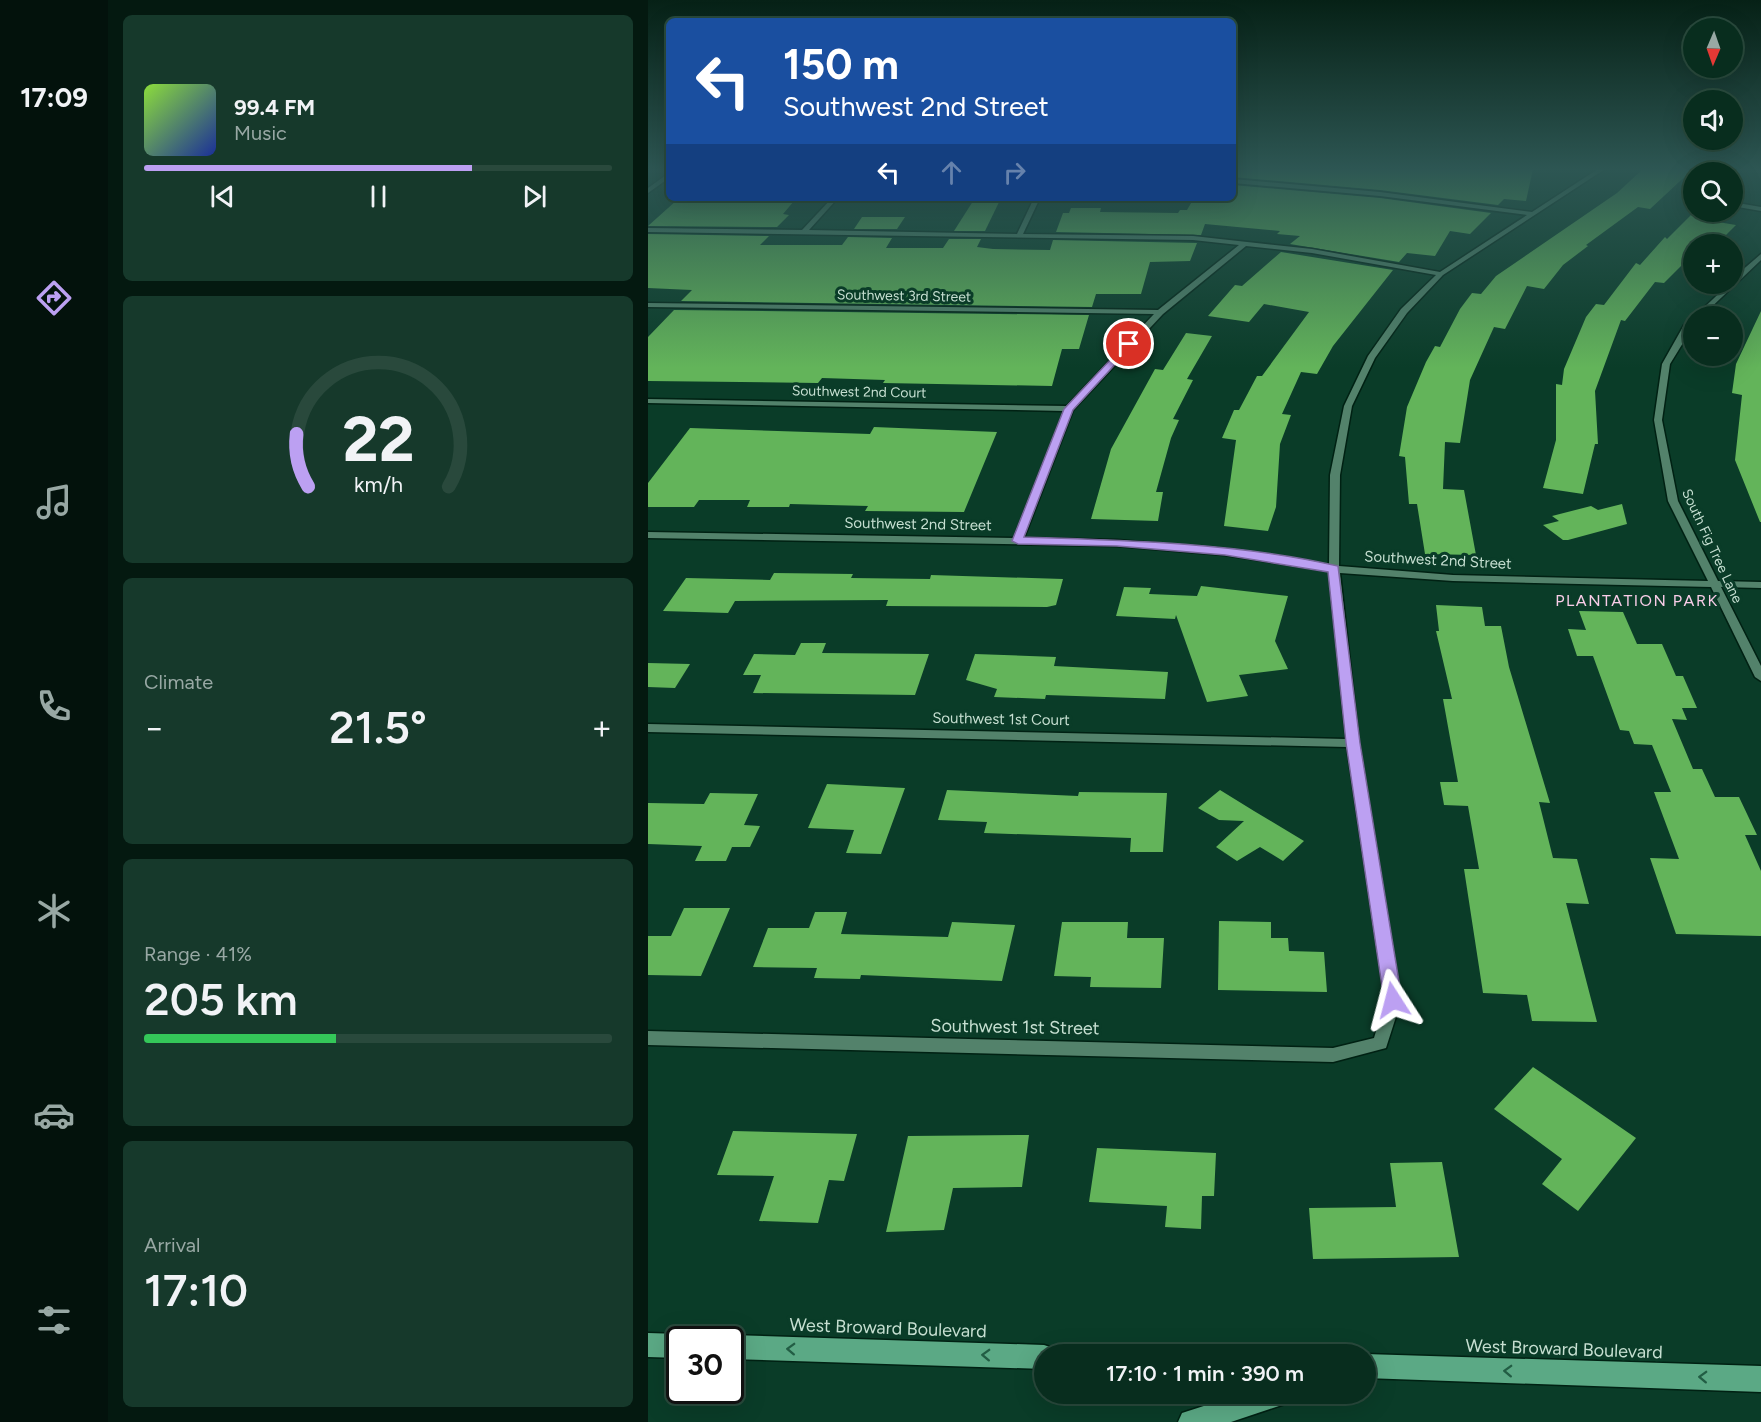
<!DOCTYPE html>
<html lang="en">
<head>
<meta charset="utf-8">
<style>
	:root { --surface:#082d1e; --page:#16392b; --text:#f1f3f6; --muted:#98a8a4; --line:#29493c; --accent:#bca0f2 }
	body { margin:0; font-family:Figtree,sans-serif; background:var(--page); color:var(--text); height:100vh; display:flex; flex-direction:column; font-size:22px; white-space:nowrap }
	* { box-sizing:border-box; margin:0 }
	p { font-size:20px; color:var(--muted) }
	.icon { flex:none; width:33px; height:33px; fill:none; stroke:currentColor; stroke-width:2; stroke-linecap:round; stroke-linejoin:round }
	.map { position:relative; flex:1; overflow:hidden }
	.details { display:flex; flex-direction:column; gap:15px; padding:15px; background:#041910; width:540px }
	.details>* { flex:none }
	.guide { position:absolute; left:18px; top:18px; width:570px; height:183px; border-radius:9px; box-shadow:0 6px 24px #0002,0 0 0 2px var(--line); background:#1a4fa0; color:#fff; overflow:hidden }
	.needle { width:39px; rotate:182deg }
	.tools { position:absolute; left:1035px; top:18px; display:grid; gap:12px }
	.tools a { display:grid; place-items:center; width:60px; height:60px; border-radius:50%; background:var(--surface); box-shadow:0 6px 24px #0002,0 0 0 2px var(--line); font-size:30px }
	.speed { position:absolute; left:18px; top:1326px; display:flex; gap:12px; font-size:30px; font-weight:700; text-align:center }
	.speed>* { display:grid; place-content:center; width:78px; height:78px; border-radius:50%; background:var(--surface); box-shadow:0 6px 24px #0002,0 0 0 2px var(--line); line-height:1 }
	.speed .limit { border:3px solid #111; border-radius:9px; background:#fff; color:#111 }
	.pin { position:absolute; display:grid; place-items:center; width:51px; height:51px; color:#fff; margin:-26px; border:3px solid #fff; border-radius:50%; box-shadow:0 2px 6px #0007 }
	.me { position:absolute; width:66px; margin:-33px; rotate:351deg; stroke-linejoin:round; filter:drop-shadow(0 0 4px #0008) }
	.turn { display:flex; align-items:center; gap:21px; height:126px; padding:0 18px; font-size:27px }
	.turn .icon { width:78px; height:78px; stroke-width:2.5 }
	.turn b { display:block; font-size:42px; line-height:51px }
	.lanes { display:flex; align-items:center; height:57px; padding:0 18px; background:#0003; justify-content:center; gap:30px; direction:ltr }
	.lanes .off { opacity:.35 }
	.big { font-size:45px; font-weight:600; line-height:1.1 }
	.details .card { flex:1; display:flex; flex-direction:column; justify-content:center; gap:9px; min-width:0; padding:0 21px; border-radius:9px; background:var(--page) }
	.details .dial { align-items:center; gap:0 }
	.dial svg { height:156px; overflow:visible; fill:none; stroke:var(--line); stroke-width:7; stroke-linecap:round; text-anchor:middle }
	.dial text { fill:var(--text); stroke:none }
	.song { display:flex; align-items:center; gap:18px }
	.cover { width:72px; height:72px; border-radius:9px; background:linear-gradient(135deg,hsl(90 70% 55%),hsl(230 70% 35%)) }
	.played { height:6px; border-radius:3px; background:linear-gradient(90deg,var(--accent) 70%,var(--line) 70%) }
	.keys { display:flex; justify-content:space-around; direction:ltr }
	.heat { display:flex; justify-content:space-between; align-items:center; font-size:33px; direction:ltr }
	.charge { height:9px; border-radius:4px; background:linear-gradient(90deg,#34c759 41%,var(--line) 0) }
	.trip { position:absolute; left:386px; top:1344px; width:342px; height:60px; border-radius:30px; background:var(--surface); box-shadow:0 6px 24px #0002,0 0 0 2px var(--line); font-weight:600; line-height:60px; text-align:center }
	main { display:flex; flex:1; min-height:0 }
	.menu { display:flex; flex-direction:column; width:108px; justify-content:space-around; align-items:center; background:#03120c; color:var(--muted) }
	.menu .icon { width:42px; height:42px }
	.menu .on { color:var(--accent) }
	.menu b { font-size:27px; color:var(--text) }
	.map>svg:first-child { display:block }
	.building { fill:#63b45a }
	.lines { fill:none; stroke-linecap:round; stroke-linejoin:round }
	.street-casing { stroke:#002113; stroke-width:3 }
	.primary-casing { stroke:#002113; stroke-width:3 }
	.street { fill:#53826b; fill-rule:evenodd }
	.primary { fill:#5ba985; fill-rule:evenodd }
	.oneway { stroke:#225d44 }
	.route { fill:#bca0f2; stroke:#7a689d; stroke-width:1.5 }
	.labels { text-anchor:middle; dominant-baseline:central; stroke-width:6; stroke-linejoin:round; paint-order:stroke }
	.far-street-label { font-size:14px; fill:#c6dfd1; stroke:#0a3c28 }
	.street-label { font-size:15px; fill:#c6dfd1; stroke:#0a3c28 }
	.neighbourhood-label { font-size:16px; letter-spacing:1.5px; fill:#f9cde8; stroke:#0a3c28 }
	.near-street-label { font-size:18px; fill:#c6dfd1; stroke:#0a3c28 }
</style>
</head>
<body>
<main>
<nav class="menu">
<b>17:09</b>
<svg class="icon on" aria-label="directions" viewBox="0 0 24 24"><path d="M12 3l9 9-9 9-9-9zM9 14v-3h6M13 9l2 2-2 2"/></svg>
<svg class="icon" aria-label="music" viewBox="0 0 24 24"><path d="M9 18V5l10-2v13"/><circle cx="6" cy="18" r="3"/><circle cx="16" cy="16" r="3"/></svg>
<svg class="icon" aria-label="phone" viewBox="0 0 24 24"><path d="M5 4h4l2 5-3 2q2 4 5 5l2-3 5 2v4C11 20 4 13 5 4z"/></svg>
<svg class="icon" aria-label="climate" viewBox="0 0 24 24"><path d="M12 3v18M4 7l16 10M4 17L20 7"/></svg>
<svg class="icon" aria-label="car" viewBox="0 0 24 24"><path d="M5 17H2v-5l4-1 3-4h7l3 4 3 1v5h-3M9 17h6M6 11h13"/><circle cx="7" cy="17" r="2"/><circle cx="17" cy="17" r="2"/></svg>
<svg class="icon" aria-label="filters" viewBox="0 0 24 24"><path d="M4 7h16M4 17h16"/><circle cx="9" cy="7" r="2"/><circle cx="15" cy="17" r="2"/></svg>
</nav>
<section class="details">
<div class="card">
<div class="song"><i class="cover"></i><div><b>99.4 FM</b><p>Music</p></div></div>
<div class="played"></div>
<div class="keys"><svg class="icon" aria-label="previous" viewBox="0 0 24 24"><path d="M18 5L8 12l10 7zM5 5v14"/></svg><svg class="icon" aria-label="pause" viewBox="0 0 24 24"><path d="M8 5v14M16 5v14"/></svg><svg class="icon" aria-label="next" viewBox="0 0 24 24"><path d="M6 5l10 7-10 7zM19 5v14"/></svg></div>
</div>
<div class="card dial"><svg viewBox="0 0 100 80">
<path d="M14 69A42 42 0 1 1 86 69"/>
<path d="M14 69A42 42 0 0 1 8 42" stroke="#bca0f2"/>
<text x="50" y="56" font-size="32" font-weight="700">22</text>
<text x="50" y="72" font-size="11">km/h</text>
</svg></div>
<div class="card"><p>Climate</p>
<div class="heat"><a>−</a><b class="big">21.5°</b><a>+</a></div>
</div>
<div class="card"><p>Range · 41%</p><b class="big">205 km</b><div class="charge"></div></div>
<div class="card"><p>Arrival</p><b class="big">17:10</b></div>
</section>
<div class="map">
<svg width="1113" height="1422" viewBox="0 0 1113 1422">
	<rect width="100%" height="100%" fill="#0a3c28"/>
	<g class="building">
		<path d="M 588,169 L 885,169 L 878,201 L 856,199 L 850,205 L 732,190 L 585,177 Z"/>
		<path d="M 995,169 L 1045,169 L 1002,209 L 990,207 L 938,245 L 940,246 L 915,265 L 896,289 L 879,286 L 857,329 L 846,327 L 822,380 L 812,443 L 797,442 L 795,489 L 816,490 L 828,555 L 777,554 L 769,504 L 761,504 L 757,457 L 751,456 L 759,407 L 778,362 L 787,346 L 792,347 L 812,309 L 824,293 L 833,294 L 848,276 L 969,193 Z"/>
		<path d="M 585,185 L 732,198 L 843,213 L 822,234 L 802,231 L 787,256 L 759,253 L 751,262 L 642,244 L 652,236 L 629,234 L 632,231 L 557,224 L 553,235 L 408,232 L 415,213 L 421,213 L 423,208 L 453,208 L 452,212 L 530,213 L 532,210 L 539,210 L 546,198 L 585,198 Z"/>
		<path d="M 43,198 L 141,198 L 139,201 L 146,201 L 135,214 L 141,215 L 129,227 L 0,226 L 29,200 Z"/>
		<path d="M 327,198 L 353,198 L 337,231 L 306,231 Z"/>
		<path d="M 1046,212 L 1046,218 L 1088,225 L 1069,244 L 1046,244 L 1046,263 L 1037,262 L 1016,283 L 1007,282 L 977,321 L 973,320 L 947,391 L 950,444 L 947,444 L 935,494 L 895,488 L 908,440 L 908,384 L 914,385 L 916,369 L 938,317 L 948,304 L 956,305 L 988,263 L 992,265 L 1017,237 L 1019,239 Z"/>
		<path d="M 214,217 L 257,217 L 249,229 L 206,229 Z"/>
		<path d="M 0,234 L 121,236 L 112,245 L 194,245 L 200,237 L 244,238 L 238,248 L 295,248 L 301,239 L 333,239 L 329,247 L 345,249 L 402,250 L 405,240 L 549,243 L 542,261 L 502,262 L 493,294 L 448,294 L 444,307 L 33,301 L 44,290 L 0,288 Z"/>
		<path d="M 633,252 L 745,270 L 685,346 L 669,374 L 653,372 L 634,414 L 643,415 L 632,444 L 628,507 L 620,531 L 576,526 L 588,440 L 574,438 L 586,410 L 591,410 L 609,376 L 614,376 L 661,312 L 616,304 L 601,322 L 560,316 L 587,285 L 594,286 Z"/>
		<path d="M 26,310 L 441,315 L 431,349 L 414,349 L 404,386 L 235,383 L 237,380 L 174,378 L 170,383 L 0,381 L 0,337 Z"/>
		<path d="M 1113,311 L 1113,522 L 1112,522 L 1087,460 L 1094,395 L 1084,393 L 1088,364 Z"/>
		<path d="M 538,333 L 564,336 L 539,379 L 545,380 L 525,419 L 531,420 L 523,438 L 508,492 L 515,492 L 510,521 L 443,519 L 463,449 L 507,369 L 515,370 Z"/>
		<path d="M 226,427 L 349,432 L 316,512 L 217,511 L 220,506 L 142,504 L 141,507 L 99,507 L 102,500 L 51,500 L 46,507 L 0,507 L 0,483 L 42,428 L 222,434 Z"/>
		<path d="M 974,504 L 979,524 L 920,540 L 915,540 L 895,525 L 911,521 L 904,516 L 943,506 L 950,510 Z"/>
		<path d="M 126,573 L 205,574 L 203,578 L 282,579 L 283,575 L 415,579 L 408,605 L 399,607 L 238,606 L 240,600 L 87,601 L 80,613 L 15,611 L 38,578 L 122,580 Z"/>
		<path d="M 553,586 L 640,596 L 627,641 L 640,669 L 591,675 L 600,696 L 559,702 L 528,615 L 527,619 L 468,616 L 476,587 L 503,588 L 501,594 L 549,596 Z"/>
		<path d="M 788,605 L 834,607 L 837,626 L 853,626 L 861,667 L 902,803 L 891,802 L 905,858 L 929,859 L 941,904 L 918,903 L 949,1022 L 884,1021 L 879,995 L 835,993 L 816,869 L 831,869 L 820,806 L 796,805 L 792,782 L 810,782 L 795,699 L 804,699 L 788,631 L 791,631 Z"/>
		<path d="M 931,611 L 975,612 L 989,644 L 1014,644 L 1028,676 L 1035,676 L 1049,708 L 1034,708 L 1039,720 L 1024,719 L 1045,769 L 1054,769 L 1067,797 L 1091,797 L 1109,835 L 1097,835 L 1113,871 L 1113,936 L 1028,934 L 1002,858 L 1031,859 L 1006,792 L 1023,792 L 1004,745 L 986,744 L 981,731 L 972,730 L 945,656 L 929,656 L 920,629 L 938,630 Z"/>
		<path d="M 153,643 L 178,643 L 174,653 L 281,654 L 267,695 L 105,693 L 113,675 L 95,675 L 106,654 L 147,655 Z"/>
		<path d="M 327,654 L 408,657 L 406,666 L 520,672 L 517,699 L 398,695 L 397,699 L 346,697 L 349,689 L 318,680 Z"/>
		<path d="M 0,663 L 42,664 L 27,688 L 0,687 Z"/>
		<path d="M 179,784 L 257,788 L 233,854 L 198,853 L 206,830 L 160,828 Z"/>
		<path d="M 299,790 L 430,796 L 431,792 L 519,793 L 515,852 L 482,852 L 483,838 L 336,833 L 339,822 L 290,820 Z"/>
		<path d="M 572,790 L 606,811 L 656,841 L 635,861 L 612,847 L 589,861 L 568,847 L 596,821 L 571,820 L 550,808 Z"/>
		<path d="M 62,793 L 110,794 L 96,825 L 112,826 L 102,847 L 84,847 L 78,861 L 47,861 L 54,846 L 0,844 L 0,803 L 56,804 Z"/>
		<path d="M 36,908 L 82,908 L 53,976 L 0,975 L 0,936 L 23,936 Z"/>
		<path d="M 167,912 L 199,912 L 193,934 L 300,937 L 304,922 L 367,925 L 354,981 L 213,975 L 212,979 L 166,978 L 169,968 L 105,967 L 120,928 L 161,928 Z"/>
		<path d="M 571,921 L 623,922 L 623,938 L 640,938 L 641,951 L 676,952 L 679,992 L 570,990 Z"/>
		<path d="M 414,922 L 480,922 L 479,938 L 516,938 L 513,988 L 442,987 L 443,977 L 406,976 Z"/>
		<path d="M 885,1067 L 988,1138 L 930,1211 L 894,1184 L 914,1159 L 846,1109 Z"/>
		<path d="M 85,1131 L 209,1134 L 196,1181 L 181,1180 L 170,1223 L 111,1221 L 126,1176 L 69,1175 Z"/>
		<path d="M 381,1135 L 374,1187 L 305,1188 L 296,1230 L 238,1232 L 260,1136 Z"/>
		<path d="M 449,1148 L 568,1153 L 566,1196 L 554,1196 L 553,1229 L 517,1227 L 519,1206 L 441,1202 Z"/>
		<path d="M 794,1162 L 811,1257 L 665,1259 L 661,1208 L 748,1207 L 742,1163 Z"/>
	</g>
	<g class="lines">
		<g class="street-casing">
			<g id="street">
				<path d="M 950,169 L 957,169 L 795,275 L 759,313 L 727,358 L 704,406 L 692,475 L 691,566 L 805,575 L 1060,581 L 1020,501 L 1006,420 L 1014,364 L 1036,325 L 1046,319 L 1046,325 L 1022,364 L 1014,420 L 1030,501 L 1070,581 L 1113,582 L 1113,588 L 1073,587 L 1113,666 L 1113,681 L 1107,677 L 1063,587 L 805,581 L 692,573 L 711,743 L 753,1001 L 738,1048 L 685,1062 L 0,1045 L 0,1031 L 685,1048 L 726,1038 L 737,1001 L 699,747 L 0,732 L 0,724 L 698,739 L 681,571 L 577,555 L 469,546 L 0,538 L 0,532 L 366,538 L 416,411 L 0,403 L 0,399 L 419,406 L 506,314 L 0,307 L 0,303 L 510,310 L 591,245 L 545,240 L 0,232 L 0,228 L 154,230 L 184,198 L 190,198 L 161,230 L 369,234 L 386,198 L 392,198 L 375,234 L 545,236 L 664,249 L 792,272 L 879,215 L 732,196 L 585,183 L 585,179 L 732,192 L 884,212 ZM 598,246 L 664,253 L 788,275 L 753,309 L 720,356 L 696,406 L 682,475 L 681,565 L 577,549 L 469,540 L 376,538 L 425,410 L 515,314 Z"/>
				<path d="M 21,173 L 21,178 L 0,193 L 0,188 Z"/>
				<path d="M 1084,202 L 1113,207 L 1113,211 L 1084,206 Z"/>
				<path d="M 1113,254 L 1113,260 L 1054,316 L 1047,316 L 1081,284 L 1084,284 L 1084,279 Z"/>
			</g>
		</g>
		<g class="primary-casing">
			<g id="primary">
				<path d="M 0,1333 L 32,1334 L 42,1340 L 32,1340 L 32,1358 L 0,1357 Z"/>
				<path d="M 82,1335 L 396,1345 L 405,1348 L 407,1354 L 396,1354 L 396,1369 L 82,1359 L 82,1340 L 73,1340 Z"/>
				<path d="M 715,1354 L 717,1354 L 1113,1366 L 1113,1392 L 717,1378 L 717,1354 Z"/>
				<path d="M 593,1394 L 644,1394 L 640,1403 L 583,1422 L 530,1422 L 534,1413 Z"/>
			</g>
		</g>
		<use href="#street" class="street"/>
		<use href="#primary" class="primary"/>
	</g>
	<defs><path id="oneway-chevron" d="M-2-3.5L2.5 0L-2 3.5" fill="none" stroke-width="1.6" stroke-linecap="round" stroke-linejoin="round" transform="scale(1.5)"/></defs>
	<g class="oneway">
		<use href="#oneway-chevron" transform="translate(143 1349) rotate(-178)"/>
		<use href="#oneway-chevron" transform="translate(338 1355) rotate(-178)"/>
		<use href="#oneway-chevron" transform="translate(860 1371) rotate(-178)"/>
		<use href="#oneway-chevron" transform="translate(1055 1377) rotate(-178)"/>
	</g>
	<linearGradient id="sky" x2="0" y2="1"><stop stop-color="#062116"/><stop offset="0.46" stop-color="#2d5653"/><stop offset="1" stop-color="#2d5653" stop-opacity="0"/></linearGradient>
	<rect width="1113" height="368" fill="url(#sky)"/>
	<path class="route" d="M 478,343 L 486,344 L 425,410 L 376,537 C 478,540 591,543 690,566 L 712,743 L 754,1000 L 751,1006 L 739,1006 L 736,1000 L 698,743 L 680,572 L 577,555 L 469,546 L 370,544 L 364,541 L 416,409 Z"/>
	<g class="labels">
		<g class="far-street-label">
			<text transform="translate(256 296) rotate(1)">Southwest 3rd Street</text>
			<text transform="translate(211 392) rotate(1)">Southwest 2nd Court</text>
			<text transform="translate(1064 546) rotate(65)">South Fig Tree Lane</text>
		</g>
		<g class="street-label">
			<text transform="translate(270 524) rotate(1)">Southwest 2nd Street</text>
			<text transform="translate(790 560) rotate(3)">Southwest 2nd Street</text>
			<text transform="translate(353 719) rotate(1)">Southwest 1st Court</text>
		</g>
		<g class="neighbourhood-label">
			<text x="989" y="600">PLANTATION PARK</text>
		</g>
		<g class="near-street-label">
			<text transform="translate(367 1027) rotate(1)">Southwest 1st Street</text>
			<text transform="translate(240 1328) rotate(2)">West Broward Boulevard</text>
			<text transform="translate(916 1349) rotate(2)">West Broward Boulevard</text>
		</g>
	</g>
</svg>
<div class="tools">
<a><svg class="needle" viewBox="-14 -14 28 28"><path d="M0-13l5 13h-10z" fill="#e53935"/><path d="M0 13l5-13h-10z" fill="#98a8a4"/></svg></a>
<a><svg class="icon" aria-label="sound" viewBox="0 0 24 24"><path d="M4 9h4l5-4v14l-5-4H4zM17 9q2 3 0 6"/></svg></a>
<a><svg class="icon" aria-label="search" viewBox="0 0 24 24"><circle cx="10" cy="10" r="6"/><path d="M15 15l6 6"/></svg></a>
<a>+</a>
<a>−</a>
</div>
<div class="speed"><div class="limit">30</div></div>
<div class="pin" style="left:481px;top:344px;background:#d93025"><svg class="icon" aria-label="arrive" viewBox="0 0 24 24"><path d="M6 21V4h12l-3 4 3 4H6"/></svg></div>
<svg class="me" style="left:745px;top:1000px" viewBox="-20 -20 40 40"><path d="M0-17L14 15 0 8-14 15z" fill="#bca0f2" stroke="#fff" stroke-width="4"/></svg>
<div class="trip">17:10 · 1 min · 390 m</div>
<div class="guide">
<div class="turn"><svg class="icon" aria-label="left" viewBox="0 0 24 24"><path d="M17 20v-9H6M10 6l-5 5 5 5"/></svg><div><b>150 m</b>Southwest 2nd Street</div></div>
<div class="lanes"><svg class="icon" aria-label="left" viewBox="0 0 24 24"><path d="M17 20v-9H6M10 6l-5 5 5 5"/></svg><svg class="icon off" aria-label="ahead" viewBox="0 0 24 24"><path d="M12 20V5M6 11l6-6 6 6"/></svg><svg class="icon off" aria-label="right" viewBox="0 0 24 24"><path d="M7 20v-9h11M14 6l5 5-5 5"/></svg></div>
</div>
</div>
</main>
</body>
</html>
